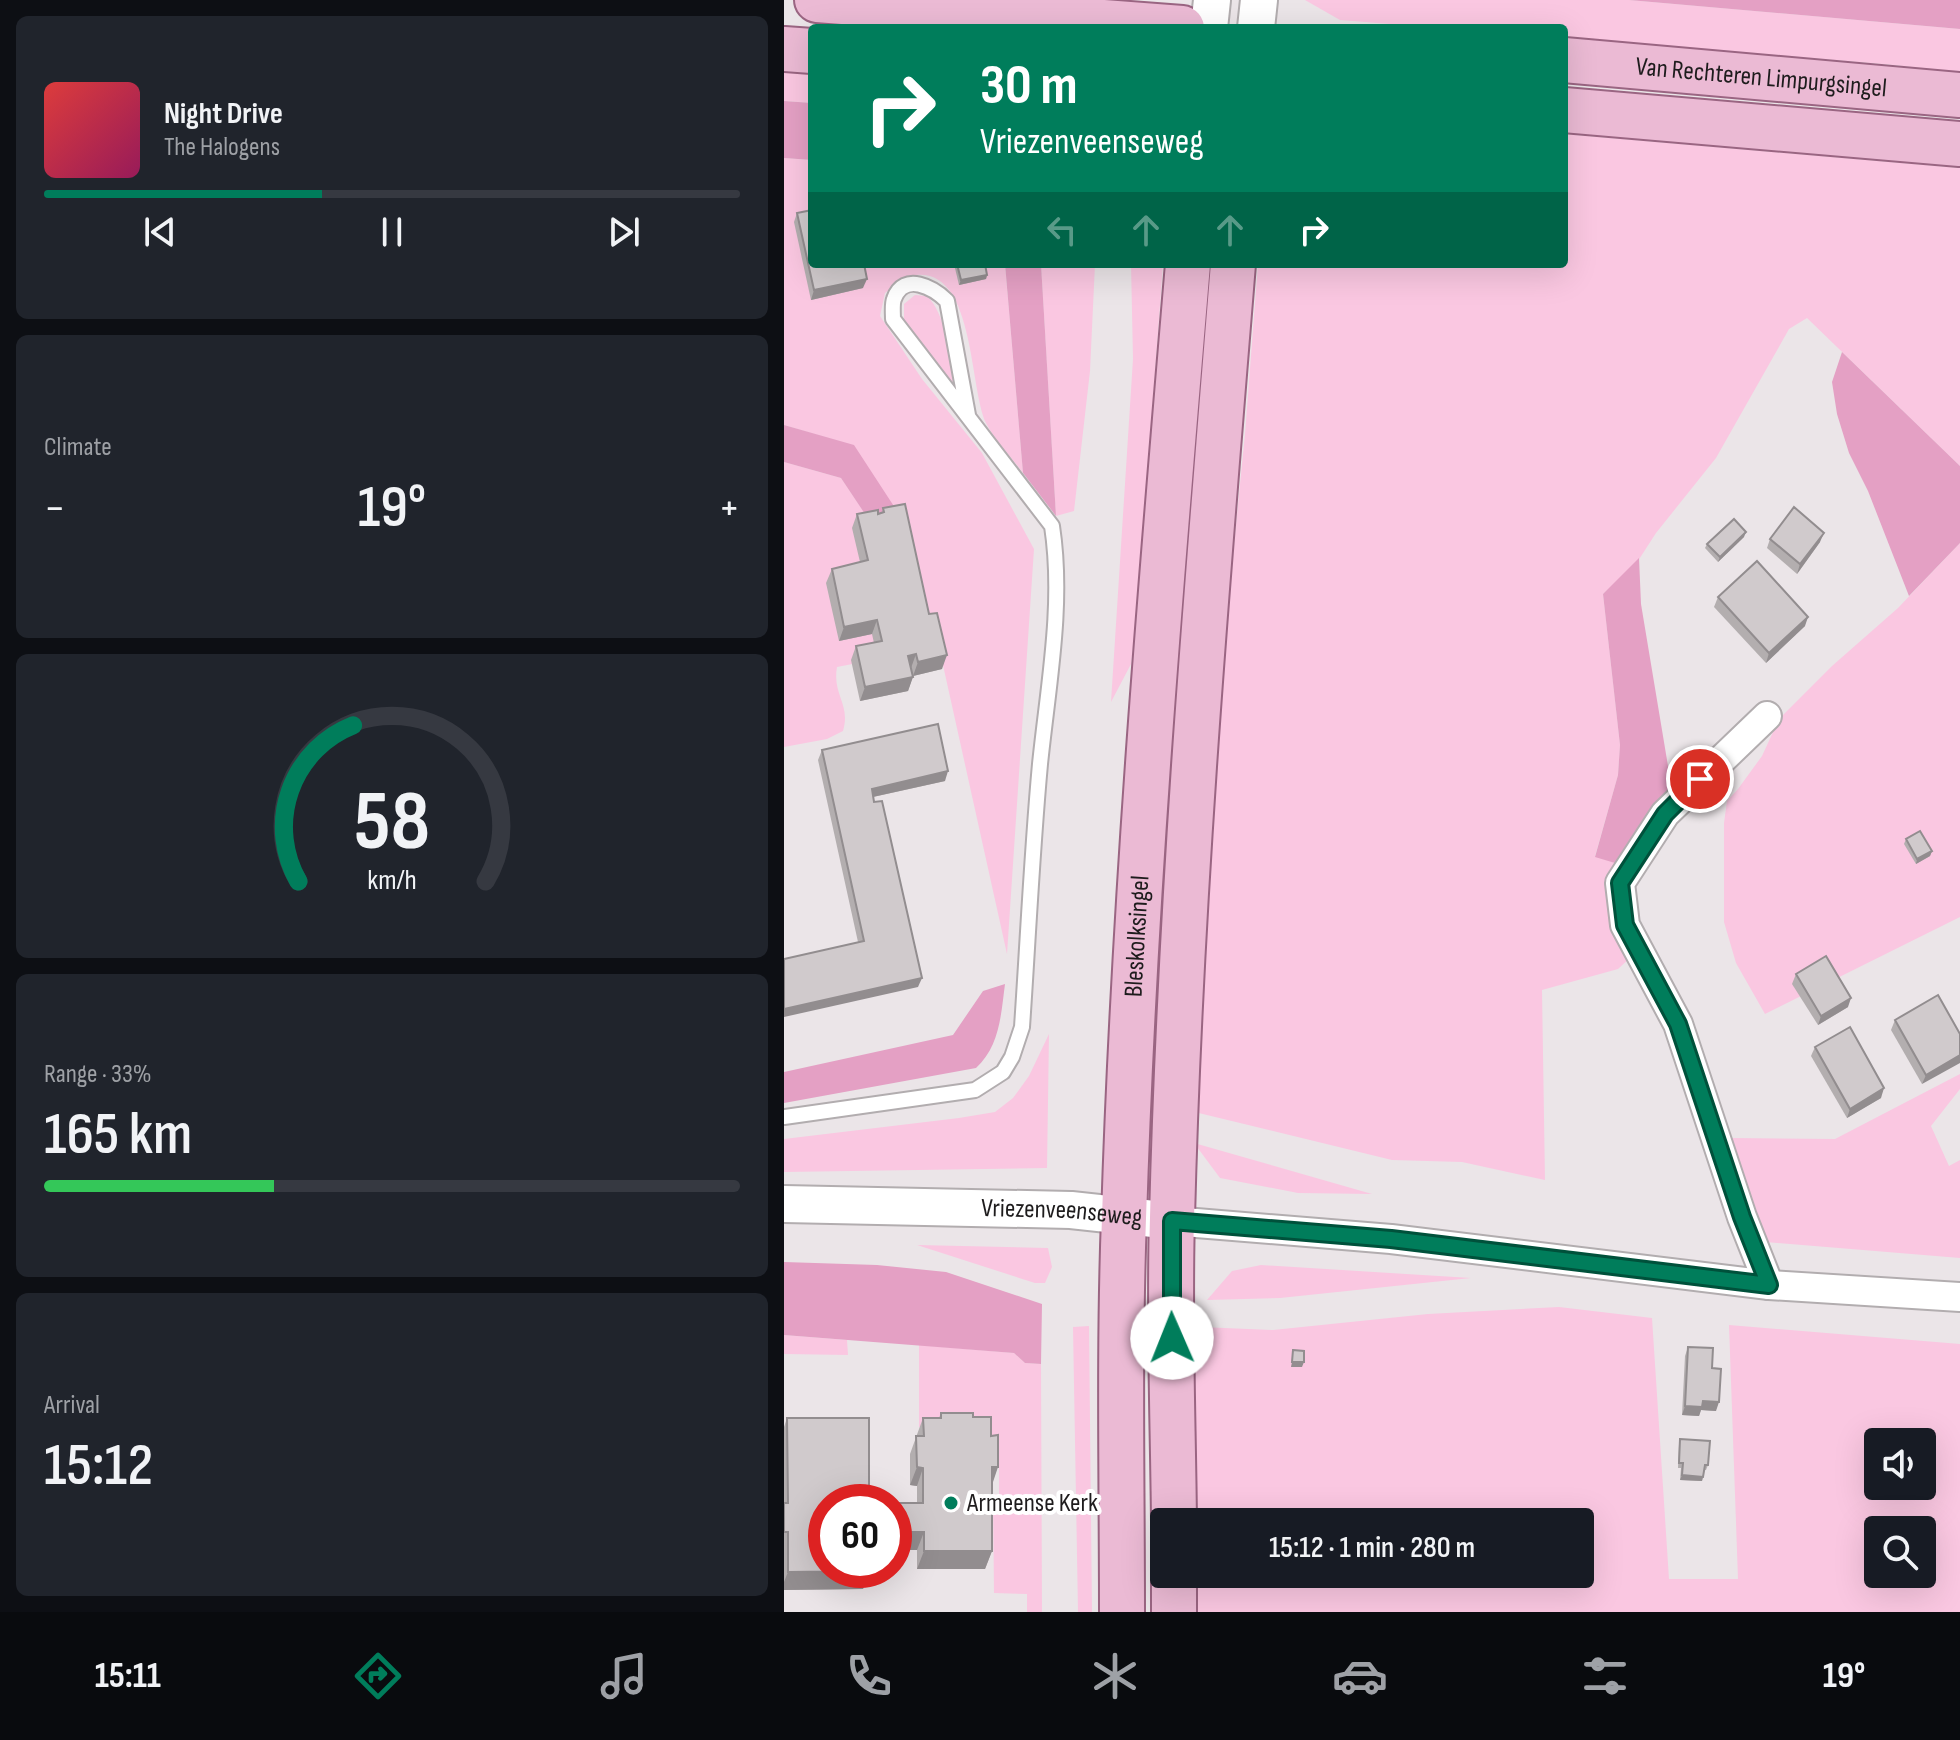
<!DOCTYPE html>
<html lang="en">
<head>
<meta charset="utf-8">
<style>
	:root { --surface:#171b24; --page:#20242c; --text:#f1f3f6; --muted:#9ea1a6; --line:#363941; --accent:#007d5b }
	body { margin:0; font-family:"Sofia Sans Condensed",sans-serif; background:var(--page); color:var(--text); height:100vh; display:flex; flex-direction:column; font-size:30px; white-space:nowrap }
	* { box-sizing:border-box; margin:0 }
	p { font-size:26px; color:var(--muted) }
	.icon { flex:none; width:44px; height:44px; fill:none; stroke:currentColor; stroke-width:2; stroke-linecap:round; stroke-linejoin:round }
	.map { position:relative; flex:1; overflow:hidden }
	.details { display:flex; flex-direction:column; gap:16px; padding:16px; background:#0d0f14; width:784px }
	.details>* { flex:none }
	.hud { position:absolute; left:24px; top:24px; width:760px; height:244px; border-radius:8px; box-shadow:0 8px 32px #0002; background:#007d5b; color:#fff; overflow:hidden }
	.buttons { position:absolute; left:1080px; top:1428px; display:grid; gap:16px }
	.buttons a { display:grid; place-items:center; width:72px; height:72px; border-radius:8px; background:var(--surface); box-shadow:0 8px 32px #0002; font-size:40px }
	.speed { position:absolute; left:24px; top:1484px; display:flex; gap:16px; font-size:40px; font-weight:700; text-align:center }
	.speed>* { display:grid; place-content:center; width:104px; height:104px; border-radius:50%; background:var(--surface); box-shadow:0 8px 32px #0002; line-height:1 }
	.speed .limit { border:12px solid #d22; background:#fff; color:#111 }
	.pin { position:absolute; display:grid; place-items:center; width:68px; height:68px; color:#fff; margin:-34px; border:4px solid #fff; border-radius:50%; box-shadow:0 2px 8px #0007 }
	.me { position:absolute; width:88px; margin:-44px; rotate:359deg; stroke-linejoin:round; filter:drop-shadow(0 0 6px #0008) }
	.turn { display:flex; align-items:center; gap:28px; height:168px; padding:0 40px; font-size:36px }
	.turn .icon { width:104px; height:104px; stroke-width:2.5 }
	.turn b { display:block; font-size:56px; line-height:68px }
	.lanes { display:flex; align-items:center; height:76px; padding:0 40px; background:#0003; justify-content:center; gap:40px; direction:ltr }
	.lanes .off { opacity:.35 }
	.big { font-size:60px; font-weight:600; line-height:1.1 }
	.details .card { flex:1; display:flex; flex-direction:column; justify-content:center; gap:12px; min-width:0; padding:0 28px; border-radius:12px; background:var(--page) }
	.details .dial { align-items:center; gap:0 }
	.dial svg { height:208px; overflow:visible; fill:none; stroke:var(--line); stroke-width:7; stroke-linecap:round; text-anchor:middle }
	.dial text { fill:var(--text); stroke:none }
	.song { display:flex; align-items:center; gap:24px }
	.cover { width:96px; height:96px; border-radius:12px; background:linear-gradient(135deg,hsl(0 70% 55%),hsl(330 70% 35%)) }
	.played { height:8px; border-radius:4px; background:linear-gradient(90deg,var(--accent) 40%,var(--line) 40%) }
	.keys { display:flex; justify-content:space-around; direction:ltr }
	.heat { display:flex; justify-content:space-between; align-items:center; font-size:44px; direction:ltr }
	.charge { height:12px; border-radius:6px; background:linear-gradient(90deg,#34c759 33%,var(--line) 0) }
	.trip { position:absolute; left:366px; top:1508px; width:444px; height:80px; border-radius:8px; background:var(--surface); box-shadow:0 8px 32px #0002; font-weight:600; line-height:80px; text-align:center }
	.tab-bar { display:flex; height:128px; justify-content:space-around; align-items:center; background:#090b0e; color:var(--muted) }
	.tab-bar .icon { width:56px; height:56px }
	.tab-bar .on { color:var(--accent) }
	.tab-bar b { font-size:36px; color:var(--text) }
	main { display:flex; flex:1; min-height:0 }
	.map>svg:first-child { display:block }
	.green { fill:#fac7e1; fill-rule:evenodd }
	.forest { fill:#e4a0c4 }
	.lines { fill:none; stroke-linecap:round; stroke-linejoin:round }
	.service-casing { stroke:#b2adaf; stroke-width:18 }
	.minor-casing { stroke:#b2adaf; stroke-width:32 }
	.tertiary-casing { stroke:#b2adaf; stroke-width:40 }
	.primary-casing { stroke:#9a6582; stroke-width:48 }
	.service { stroke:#fff; stroke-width:14 }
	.minor { stroke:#fff; stroke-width:28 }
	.tertiary { stroke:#fff; stroke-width:36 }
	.primary { stroke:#ebbad4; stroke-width:44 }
	.wall { fill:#b3aeaf }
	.shaded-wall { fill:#928d8f }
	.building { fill:#d0cacc; stroke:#928d8f; stroke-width:2 }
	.route-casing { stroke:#00513b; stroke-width:20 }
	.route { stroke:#007d5b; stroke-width:14 }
	.poi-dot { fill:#007d5b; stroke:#fff; stroke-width:3 }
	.labels { text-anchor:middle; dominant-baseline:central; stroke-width:8; stroke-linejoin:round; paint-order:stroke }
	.street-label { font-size:26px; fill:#1e1c1d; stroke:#fff }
	.poi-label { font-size:26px; fill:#1e1c1d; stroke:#fff; text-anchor:start }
</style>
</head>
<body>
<main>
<section class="details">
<div class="card">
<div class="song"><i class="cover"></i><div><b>Night Drive</b><p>The Halogens</p></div></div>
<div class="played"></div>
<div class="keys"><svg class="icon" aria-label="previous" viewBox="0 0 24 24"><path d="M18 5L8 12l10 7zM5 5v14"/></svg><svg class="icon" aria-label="pause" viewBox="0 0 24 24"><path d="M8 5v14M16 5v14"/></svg><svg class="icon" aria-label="next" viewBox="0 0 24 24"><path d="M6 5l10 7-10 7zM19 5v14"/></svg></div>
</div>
<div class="card"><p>Climate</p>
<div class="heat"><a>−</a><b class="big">19°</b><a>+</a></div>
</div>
<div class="card dial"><svg viewBox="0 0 100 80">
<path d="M14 69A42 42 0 1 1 86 69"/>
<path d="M14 69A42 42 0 0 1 35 9" stroke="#007d5b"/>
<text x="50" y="56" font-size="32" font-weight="700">58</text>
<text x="50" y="72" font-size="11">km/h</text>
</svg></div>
<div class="card"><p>Range · 33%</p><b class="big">165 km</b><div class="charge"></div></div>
<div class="card"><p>Arrival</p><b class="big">15:12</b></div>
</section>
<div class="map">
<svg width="1176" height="1612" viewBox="0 0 1176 1612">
	<rect width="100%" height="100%" fill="#ebe5e8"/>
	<g class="green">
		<path d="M 521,0 L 845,0 L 1176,29 L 1176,73 L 1110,65 L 780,38 L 780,28 L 656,28 L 556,20 Z"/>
		<path d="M 0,68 L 28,70 L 28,103 L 0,101 Z"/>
		<path d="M 780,134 L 1176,168 L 1176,466 L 1023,318 L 1005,329 L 932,458 L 872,533 L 852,564 L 819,594 L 836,745 L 834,775 L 811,856 L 841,866 L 860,945 L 834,969 L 758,990 L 761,1180 L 678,1162 L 608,1160 L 394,1108 L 461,434 L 474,264 L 780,264 Z"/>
		<path d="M 0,158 L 28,160 L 28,264 L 221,265 L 239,473 C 227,457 211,441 202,423 C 185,387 191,269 132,275 C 121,276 109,287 101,293 L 96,316 L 138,379 L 198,453 L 250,549 L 223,954 L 155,647 L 53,667 C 48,695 67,704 59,731 L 43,739 L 0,747 L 0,462 L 57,478 L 107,552 L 70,446 L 0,425 Z"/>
		<path d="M 257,264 L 311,264 L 306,371 L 290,511 L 272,516 Z"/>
		<path d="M 347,264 L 379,264 L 354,606 L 347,664 L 327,702 L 349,359 Z"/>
		<path d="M 131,295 L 143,296 C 162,314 165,355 172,381 L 167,382 L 120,320 L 120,304 Z"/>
		<path d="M 1176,543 L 1176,917 L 981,1014 L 952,963 L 940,922 L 940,823 L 943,801 L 954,789 L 978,756 L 995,719 L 1048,666 L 1114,608 Z"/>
		<path d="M 265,1034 L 263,1168 L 0,1172 L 0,1139 L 175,1118 L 211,1112 L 229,1098 L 245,1076 Z"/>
		<path d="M 1176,1074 L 1176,1089 L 1147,1126 L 1165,1166 L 1176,1160 L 1176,1258 L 982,1242 L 947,1138 L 1051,1139 Z"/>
		<path d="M 410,1143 L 588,1194 L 514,1193 L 436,1178 Z"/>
		<path d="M 133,1245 L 264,1248 L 268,1267 L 261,1283 L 251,1283 Z"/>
		<path d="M 477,1265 L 687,1278 L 496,1298 L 423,1300 L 448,1271 Z"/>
		<path d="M 775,1307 L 868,1318 L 885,1579 L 954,1579 L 945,1325 L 1176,1344 L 1176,1612 L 411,1612 L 412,1574 L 796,1574 L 796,1522 L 411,1522 L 411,1352 L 416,1327 L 489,1330 L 644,1314 ZM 1094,1442 L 1138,1442 L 1138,1486 L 1094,1486 ZM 1094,1530 L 1138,1530 L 1138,1574 L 1094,1574 Z"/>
		<path d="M 305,1326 L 308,1612 L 294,1612 L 289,1327 Z"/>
		<path d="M 0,1335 L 63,1340 L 64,1355 L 0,1354 Z"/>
		<path d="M 135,1345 L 230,1353 L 241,1363 L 257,1364 L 258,1612 L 243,1612 L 243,1594 L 210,1593 L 209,1494 L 215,1494 L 215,1447 L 208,1446 L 208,1427 L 135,1427 Z"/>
	</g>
	<g class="forest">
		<path d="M 845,0 L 1176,0 L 1176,29 Z"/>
		<path d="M 0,101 L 28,103 L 28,160 L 0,158 Z"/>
		<path d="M 221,264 L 257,264 L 272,516 L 239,473 Z"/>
		<path d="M 1058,352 L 1176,466 L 1176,543 L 1125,596 L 1084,491 L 1065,453 L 1053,414 L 1048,382 Z"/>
		<path d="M 0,425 L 70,445 L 128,534 L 107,553 L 57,478 L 0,462 Z"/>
		<path d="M 855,558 L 857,604 L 889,796 L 841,866 L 811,857 L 834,775 L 836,745 L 819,594 Z"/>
		<path d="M 221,984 C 217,1014 216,1046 192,1068 L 0,1103 L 0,1072 L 169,1035 L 199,991 Z"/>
		<path d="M 0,1262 L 93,1265 L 162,1272 L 258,1304 L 257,1364 L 241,1363 L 230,1353 L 0,1335 Z"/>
	</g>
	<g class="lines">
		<g class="service-casing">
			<path id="service" d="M 0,1117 L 191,1090 L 219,1072 L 228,1057 L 238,1027 C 244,939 248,851 256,764 C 264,686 280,604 268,526 L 109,319 C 109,314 108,304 110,299 C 120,271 150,288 163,301 L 184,415"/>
		</g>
		<g class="minor-casing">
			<g id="minor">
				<path d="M 983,716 L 881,814 L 836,883 L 841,925 L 894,1024 L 958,1217 L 985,1285"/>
				<path d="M 388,1221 L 607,1239 L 985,1285 L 1176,1297"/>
			</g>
		</g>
		<g class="tertiary-casing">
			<g id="tertiary">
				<path d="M 425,28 L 428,0"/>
				<path d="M 472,28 L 475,0"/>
				<path id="s1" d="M 0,1204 L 287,1210 L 388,1221"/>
			</g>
		</g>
		<g class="primary-casing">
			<g id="primary">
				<path d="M 33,0 L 398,28"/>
				<path d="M 0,49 L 28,51"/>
				<path id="s2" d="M 780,60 L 1176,95"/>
				<path d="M 780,110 L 1176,144"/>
				<path d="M 390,1522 C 389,1421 385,1319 388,1218 C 396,899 423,582 449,264"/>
				<path d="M 390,1574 L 390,1612"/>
				<path id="s3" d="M 338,1612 C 338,1481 335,1350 340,1218 C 350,900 377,582 404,264"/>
			</g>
		</g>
		<use href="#service" class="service"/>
		<use href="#minor" class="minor"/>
		<use href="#tertiary" class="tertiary"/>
		<use href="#primary" class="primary"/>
	</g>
	<g class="wall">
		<path d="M 13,213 L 79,288 L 27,300 L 10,222 Z"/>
		<path d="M 170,264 L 201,264 L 203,275 L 202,279 L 175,285 Z"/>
		<path d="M 99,508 L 158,669 L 129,676 L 124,691 L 76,701 L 67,660 L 72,646 L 90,643 L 88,634 L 55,641 L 42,583 L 48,569 L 76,562 L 68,528 L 73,514 L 98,513 Z"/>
		<path d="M 960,537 L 934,562 L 921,548 L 923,544 Z"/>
		<path d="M 986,539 L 1036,542 L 1013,574 L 983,548 Z"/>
		<path d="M 934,597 L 1021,626 L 982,663 L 930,607 Z"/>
		<path d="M 38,750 L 161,781 L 89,797 L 134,987 L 74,942 L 34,760 Z"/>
		<path d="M 1122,839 L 1148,851 L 1146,856 L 1132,864 L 1120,844 Z"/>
		<path d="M 1012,974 L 1064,1007 L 1034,1025 L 1008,984 Z"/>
		<path d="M 1111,1020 L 1176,1034 L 1138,1084 L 1107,1030 Z"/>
		<path d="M 1031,1047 L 1097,1098 L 1063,1118 L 1027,1056 Z"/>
		<path d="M 904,1347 L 928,1368 L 932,1411 L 917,1410 L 915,1416 L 898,1415 L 901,1356 Z"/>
		<path d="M 157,1413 L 189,1417 L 208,1485 L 208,1551 L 201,1569 L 133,1569 L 133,1550 L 110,1550 L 110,1503 L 133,1503 L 133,1486 L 126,1485 L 126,1454 L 139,1418 L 155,1418 Z"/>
		<path d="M 3,1418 L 86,1571 L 79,1589 L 0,1590 L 0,1427 Z"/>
		<path d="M 896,1439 L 924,1465 L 922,1470 L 920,1470 L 918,1481 L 896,1480 L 897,1468 L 894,1468 L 895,1444 Z"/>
	</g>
	<g class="shaded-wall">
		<path d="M 203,275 L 202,279 L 175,285 L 177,280 Z"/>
		<path d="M 83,279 L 79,288 L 27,300 L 30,290 Z"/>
		<path d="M 962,532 L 960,537 L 934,562 L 936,557 Z"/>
		<path d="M 1040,533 L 1036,542 L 1013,574 L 1016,564 Z"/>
		<path d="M 1024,617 L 1021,626 L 982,663 L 985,653 Z"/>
		<path d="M 93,620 L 88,634 L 55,641 L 60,627 Z"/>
		<path d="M 132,654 L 127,668 L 124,656 Z"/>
		<path d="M 163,655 L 158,669 L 129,676 L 134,662 Z"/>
		<path d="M 129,677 L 124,691 L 76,701 L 81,687 Z"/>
		<path d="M 164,771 L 161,781 L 84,798 L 88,789 Z"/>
		<path d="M 1148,851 L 1146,856 L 1132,864 L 1133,859 Z"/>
		<path d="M 138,978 L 134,987 L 0,1017 L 0,1009 Z"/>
		<path d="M 1067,998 L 1064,1007 L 1034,1025 L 1037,1016 Z"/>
		<path d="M 1176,1055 L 1176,1063 L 1138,1084 L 1142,1075 Z"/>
		<path d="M 1100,1088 L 1097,1098 L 1063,1118 L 1066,1109 Z"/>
		<path d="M 508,1362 L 520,1362 L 518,1367 L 507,1367 Z"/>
		<path d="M 919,1401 L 935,1402 L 932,1411 L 917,1410 L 915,1416 L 898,1415 L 901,1406 Z"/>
		<path d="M 133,1467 L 139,1468 L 133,1486 L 126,1485 Z"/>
		<path d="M 208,1467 L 214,1467 L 208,1485 Z"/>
		<path d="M 898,1475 L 919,1477 L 918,1481 L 896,1480 Z"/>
		<path d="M 110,1532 L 140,1532 L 133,1550 L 110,1550 Z"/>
		<path d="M 140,1551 L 208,1551 L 201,1569 L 133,1569 Z"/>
		<path d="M 86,1571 L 79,1589 L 0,1590 L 0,1582 L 4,1572 Z"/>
	</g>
	<g class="building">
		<path d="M 28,210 L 28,264 L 80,264 L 83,279 L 30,290 L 13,213 Z"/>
		<path d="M 173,264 L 201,264 L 203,275 L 177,280 Z"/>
		<path d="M 121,504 L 145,614 L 153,613 L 163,655 L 134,662 L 132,654 L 124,656 L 129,677 L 81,687 L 72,646 L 98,641 L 93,620 L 60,627 L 48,569 L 84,560 L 73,514 L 94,510 L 94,514 L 100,512 L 99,508 Z"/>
		<path d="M 1010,507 L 1040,533 L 1016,564 L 986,539 Z"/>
		<path d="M 950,519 L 962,532 L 936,557 L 923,544 Z"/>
		<path d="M 973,561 L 1024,617 L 985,653 L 934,597 Z"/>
		<path d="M 154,724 L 164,771 L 88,789 L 90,802 L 98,801 L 138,978 L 0,1009 L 0,959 L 80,941 L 38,750 Z"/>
		<path d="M 1136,831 L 1148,851 L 1133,859 L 1122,839 Z"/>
		<path d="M 1042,956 L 1067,998 L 1037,1016 L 1012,974 Z"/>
		<path d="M 1154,995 L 1176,1034 L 1176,1055 L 1142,1075 L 1111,1020 Z"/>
		<path d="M 1066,1027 L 1100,1088 L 1066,1109 L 1031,1047 Z"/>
		<path d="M 904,1347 L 929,1348 L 928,1368 L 937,1369 L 935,1402 L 919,1401 L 918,1407 L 901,1406 Z"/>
		<path d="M 509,1350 L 520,1351 L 520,1362 L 508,1362 Z"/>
		<path d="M 157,1413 L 189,1413 L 189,1417 L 207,1417 L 207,1436 L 214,1435 L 214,1467 L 208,1467 L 208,1551 L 140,1551 L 140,1532 L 110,1532 L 110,1503 L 139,1503 L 139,1468 L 133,1467 L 132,1436 L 140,1436 L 139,1418 L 157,1418 Z"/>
		<path d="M 3,1418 L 85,1418 L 85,1502 L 42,1502 L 42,1570 L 86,1570 L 86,1571 L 4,1572 L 4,1532 L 0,1532 L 0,1503 L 4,1503 Z"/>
		<path d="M 896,1439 L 926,1441 L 924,1465 L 921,1465 L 919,1477 L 898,1475 L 899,1463 L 895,1463 Z"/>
	</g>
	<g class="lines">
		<g class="route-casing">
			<path id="route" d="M 388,1338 L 388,1221 L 607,1239 L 985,1285 L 958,1217 L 894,1024 L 841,925 L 836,883 L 881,814 L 916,779"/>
		</g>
		<use href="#route" class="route"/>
	</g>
	<circle class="poi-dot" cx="167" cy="1503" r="8"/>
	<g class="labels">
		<g class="street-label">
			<text stroke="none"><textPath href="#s2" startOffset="198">Van Rechteren Limpurgsingel</textPath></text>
			<text stroke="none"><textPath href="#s3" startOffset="676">Bleskolksingel</textPath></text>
			<text stroke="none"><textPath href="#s1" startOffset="278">Vriezenveenseweg</textPath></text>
		</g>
		<g class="poi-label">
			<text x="183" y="1503">Armeense Kerk</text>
		</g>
	</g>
</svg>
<div class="buttons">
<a><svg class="icon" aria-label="sound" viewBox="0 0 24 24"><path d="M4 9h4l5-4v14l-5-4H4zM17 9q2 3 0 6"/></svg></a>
<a><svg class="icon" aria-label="search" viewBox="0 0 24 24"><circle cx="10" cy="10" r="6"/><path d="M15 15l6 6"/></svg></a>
</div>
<div class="speed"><div class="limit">60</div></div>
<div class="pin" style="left:916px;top:779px;background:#d93025"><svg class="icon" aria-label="arrive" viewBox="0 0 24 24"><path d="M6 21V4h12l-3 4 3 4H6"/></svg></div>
<svg class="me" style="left:388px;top:1338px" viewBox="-20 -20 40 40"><circle r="19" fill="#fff"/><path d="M0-13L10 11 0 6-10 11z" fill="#007d5b"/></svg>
<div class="trip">15:12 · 1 min · 280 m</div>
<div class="hud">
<div class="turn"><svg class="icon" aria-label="right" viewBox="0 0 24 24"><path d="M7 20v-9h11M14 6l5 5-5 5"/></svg><div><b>30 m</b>Vriezenveenseweg</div></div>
<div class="lanes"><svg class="icon off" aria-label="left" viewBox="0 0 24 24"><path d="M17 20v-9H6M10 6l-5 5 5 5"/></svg><svg class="icon off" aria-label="ahead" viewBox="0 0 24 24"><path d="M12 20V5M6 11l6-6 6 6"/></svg><svg class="icon off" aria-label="ahead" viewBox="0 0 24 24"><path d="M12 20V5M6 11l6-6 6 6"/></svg><svg class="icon" aria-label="right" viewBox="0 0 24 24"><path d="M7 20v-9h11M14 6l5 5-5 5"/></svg></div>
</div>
</div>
</main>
<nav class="tab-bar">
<b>15:11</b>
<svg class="icon on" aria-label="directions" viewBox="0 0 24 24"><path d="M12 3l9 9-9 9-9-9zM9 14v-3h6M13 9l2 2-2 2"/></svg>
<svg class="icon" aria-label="music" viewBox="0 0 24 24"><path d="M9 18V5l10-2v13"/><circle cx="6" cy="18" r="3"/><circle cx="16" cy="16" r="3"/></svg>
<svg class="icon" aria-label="phone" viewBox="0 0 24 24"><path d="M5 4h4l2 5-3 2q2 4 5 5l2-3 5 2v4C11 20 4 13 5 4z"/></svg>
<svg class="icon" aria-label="climate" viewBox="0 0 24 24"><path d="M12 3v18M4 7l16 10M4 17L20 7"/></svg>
<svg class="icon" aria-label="car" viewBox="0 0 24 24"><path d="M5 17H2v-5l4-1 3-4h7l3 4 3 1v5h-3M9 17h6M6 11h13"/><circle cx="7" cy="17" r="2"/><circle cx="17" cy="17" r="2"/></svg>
<svg class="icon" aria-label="filters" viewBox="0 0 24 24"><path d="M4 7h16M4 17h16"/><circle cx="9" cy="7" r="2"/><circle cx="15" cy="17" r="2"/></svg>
<b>19°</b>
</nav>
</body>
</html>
